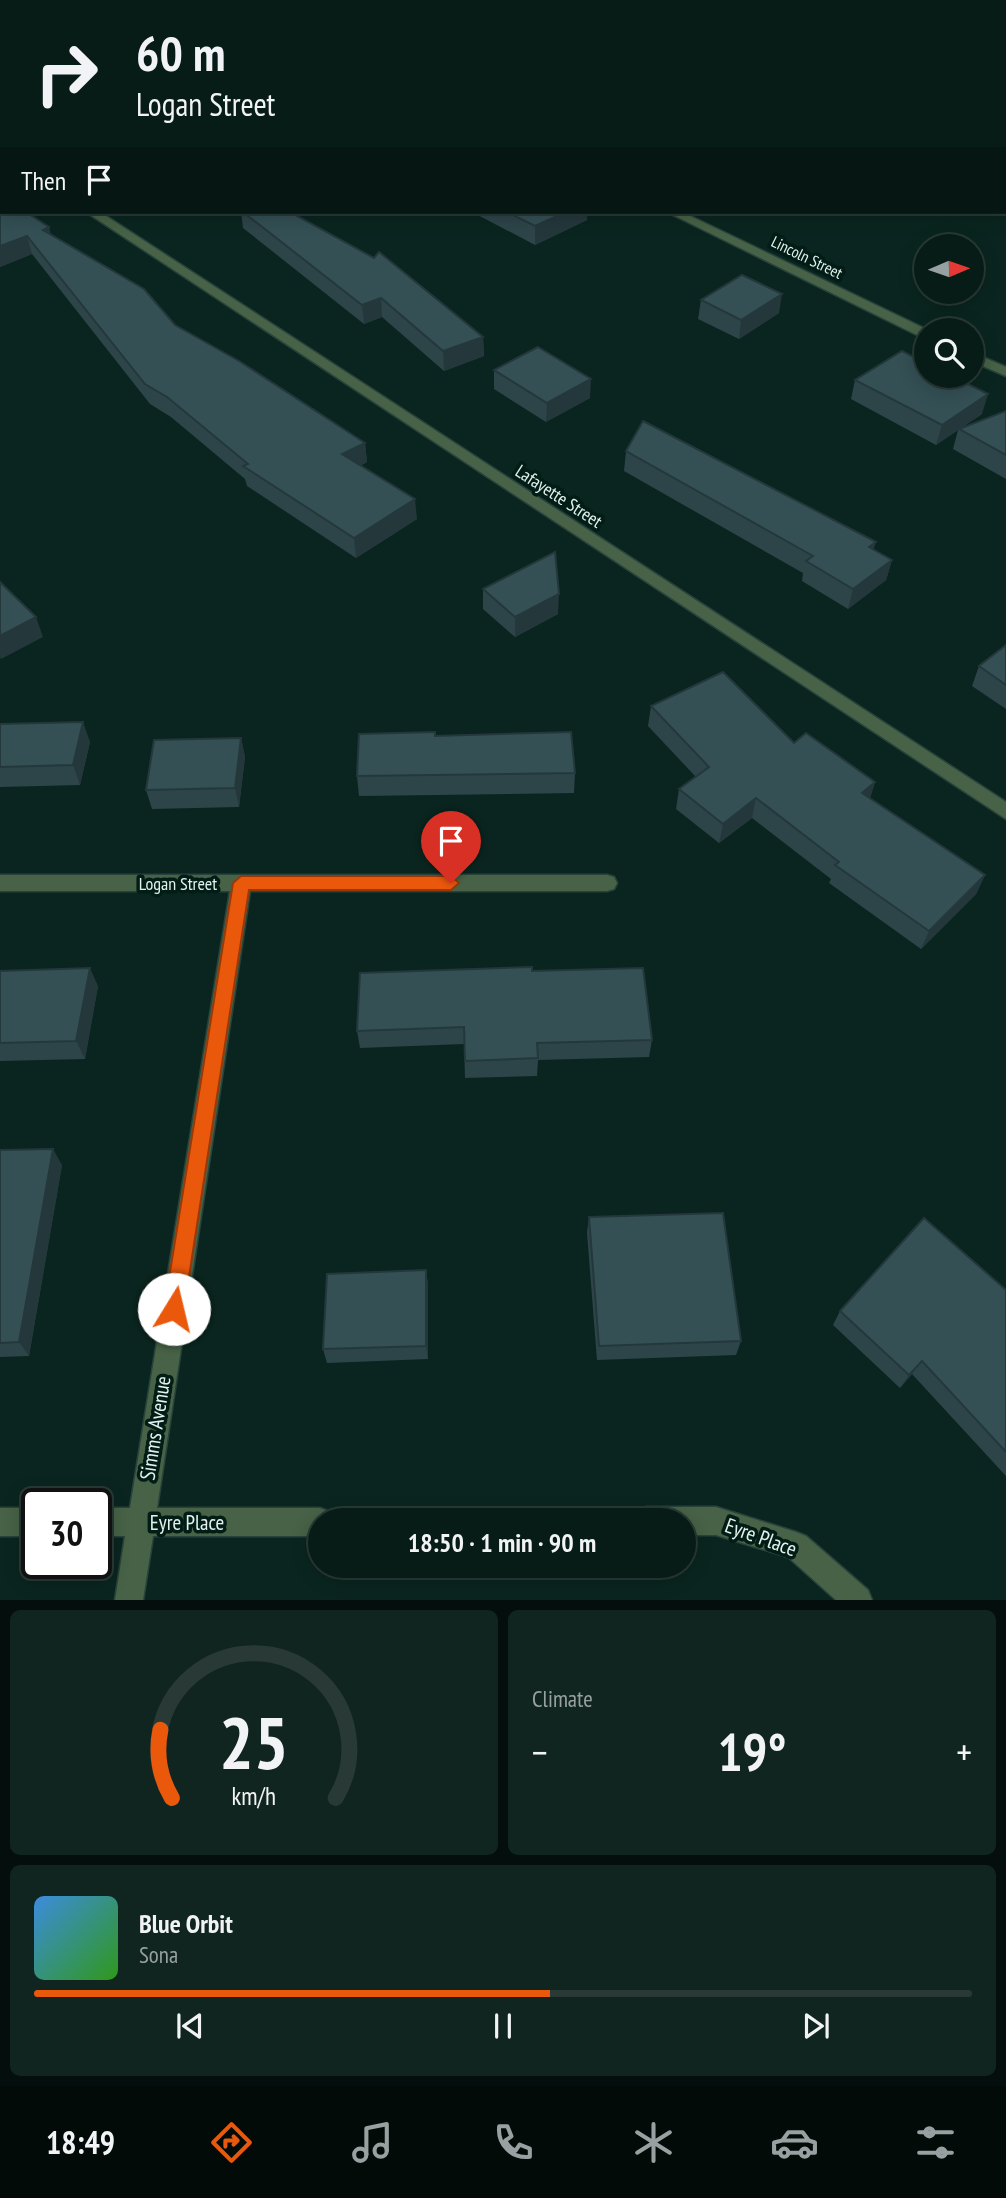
<!DOCTYPE html>
<html lang="en">
<head>
<meta charset="utf-8">
<style>
	:root { --surface:#081c17; --page:#112520; --text:#f1f3f6; --muted:#98a1a1; --line:#293a36; --accent:#ea580c }
	body { margin:0; font-family:"PT Sans Narrow",sans-serif; background:var(--page); color:var(--text); height:100vh; display:flex; flex-direction:column; font-size:26px; white-space:nowrap }
	* { box-sizing:border-box; margin:0 }
	p { font-size:23px; color:var(--muted) }
	.icon { flex:none; width:38px; height:38px; fill:none; stroke:currentColor; stroke-width:2; stroke-linecap:round; stroke-linejoin:round }
	.map { position:relative; height:1600px; overflow:hidden }
	.side { display:flex; flex-direction:column; gap:10px; padding:10px; background:#040f0d; flex:1 }
	.side>* { flex:none }
	.banner { position:absolute; left:0px; top:0px; width:1006px; height:214px; box-shadow:0 4px 18px #0003,0 0 0 2px var(--line); background:#081c17; color:var(--text); overflow:hidden }
	.needle { width:46px; rotate:88deg }
	.buttons { position:absolute; left:914px; top:234px; display:grid; gap:14px }
	.buttons a { display:grid; place-items:center; width:70px; height:70px; border-radius:50%; background:var(--surface); box-shadow:0 4px 18px #0003,0 0 0 2px var(--line); font-size:35px }
	.speed { position:absolute; left:21px; top:1488px; display:flex; gap:14px; font-size:35px; font-weight:700; text-align:center }
	.speed>* { display:grid; place-content:center; width:91px; height:91px; border-radius:50%; background:var(--surface); box-shadow:0 4px 18px #0003,0 0 0 2px var(--line); line-height:1 }
	.speed .limit { border:4px solid #111; border-radius:10px; background:#fff; color:#111 }
	.pin { position:absolute; display:grid; place-items:center; width:60px; height:60px; color:#fff; margin:-72px -30px; border-radius:50% 50% 50% 0; rotate:-45deg; box-shadow:0 0 7px #0007 }
	.pin .icon { rotate:45deg }
	.me { position:absolute; width:77px; margin:-38px; rotate:9deg; stroke-linejoin:round; filter:drop-shadow(0 0 5px #0008) }
	.turn { display:flex; align-items:center; gap:24px; height:147px; padding:0 21px; font-size:32px }
	.turn .icon { width:91px; height:91px; stroke-width:2.5 }
	.turn b { display:block; font-size:49px; line-height:60px }
	.then { display:flex; align-items:center; height:66px; padding:0 21px; background:#0003; gap:14px; font-size:26px }
	.big { font-size:52px; font-weight:700; line-height:1.1 }
	.side .card { flex:1; display:flex; flex-direction:column; justify-content:center; gap:10px; min-width:0; padding:0 24px; border-radius:10px; background:var(--page) }
	.side .dial { align-items:center; gap:0 }
	.dial svg { height:182px; overflow:visible; fill:none; stroke:var(--line); stroke-width:7; stroke-linecap:round; text-anchor:middle }
	.dial text { fill:var(--text); stroke:none }
	.song { display:flex; align-items:center; gap:21px }
	.cover { width:84px; height:84px; border-radius:10px; background:linear-gradient(135deg,hsl(210 70% 55%),hsl(110 70% 35%)) }
	.played { height:7px; border-radius:4px; background:linear-gradient(90deg,var(--accent) 55%,var(--line) 55%) }
	.keys { display:flex; justify-content:space-around; direction:ltr }
	.heat { display:flex; justify-content:space-between; align-items:center; font-size:38px; direction:ltr }
	.side .tiles { flex:1; display:grid; gap:10px; grid-template-columns:1fr 1fr }
	.card:last-child { grid-column:span 2 }
	.trip { position:absolute; left:308px; top:1508px; width:388px; height:70px; border-radius:35px; background:var(--surface); box-shadow:0 4px 18px #0003,0 0 0 2px var(--line); font-weight:700; line-height:70px; text-align:center }
	.dock { display:flex; height:112px; justify-content:space-around; align-items:center; background:#030b09; color:var(--muted) }
	.dock .icon { width:49px; height:49px }
	.dock .on { color:var(--accent) }
	.dock b { font-size:32px; color:var(--text) }
	.map>svg:first-child { display:block }
	.lines { fill:none; stroke-linecap:round; stroke-linejoin:round }
	.stream { fill:#6a889a; fill-rule:evenodd }
	.minor-casing { stroke:#28423c; stroke-width:3 }
	.minor { fill:#476246; fill-rule:evenodd }
	.wall { fill:#2d4549 }
	.shaded-wall { fill:#24383c }
	.building { fill:#345055; stroke:#24383c; stroke-width:2 }
	.route { fill:#ea580c; stroke:#983908; stroke-width:2 }
	.labels { text-anchor:middle; dominant-baseline:central; stroke-width:7; stroke-linejoin:round; paint-order:stroke }
	.far-street-label { font-size:16px; fill:#e3f2ee; stroke:#021c16 }
	.street-label { font-size:18px; fill:#e3f2ee; stroke:#021c16 }
	.near-street-label { font-size:21px; fill:#e3f2ee; stroke:#021c16 }
</style>
</head>
<body>
<div class="map">
<svg width="1006" height="1600" viewBox="0 0 1006 1600">
	<rect width="100%" height="100%" fill="#0a251f"/>
	<g class="lines">
		<g class="stream">
			<rect x="1004" y="23" width="2" height="4"/>
			<rect x="0" y="78" width="2" height="4"/>
		</g>
		<g class="minor-casing">
			<g id="minor">
				<path d="M 1004,81 L 1006,81 L 1004,88 Z"/>
				<rect x="1004" y="115" width="2" height="6"/>
				<rect x="0" y="156" width="2" height="8"/>
				<path d="M 86,212 L 100,212 L 1006,802 L 1006,819 Z"/>
				<path d="M 667,212 L 682,212 L 930,331 L 926,331 L 926,338 L 921,337 Z"/>
				<path d="M 971,352 L 1006,367 L 1006,376 L 971,361 Z"/>
				<path d="M 0,875 L 607,875 L 614,877 L 617,883 L 614,889 L 607,891 L 250,891 L 157,1508 L 320,1508 L 330,1512 L 333,1521 L 320,1521 L 320,1536 L 153,1536 L 143,1600 L 115,1600 L 125,1536 L 96,1536 L 96,1508 L 130,1508 L 230,891 L 0,891 Z"/>
				<path d="M 646,1507 L 716,1507 L 796,1532 L 806,1536 L 868,1590 L 872,1600 L 836,1600 L 788,1557 L 716,1535 L 684,1535 L 684,1521 L 632,1521 L 636,1511 Z"/>
				<rect x="0" y="1508" width="37" height="28"/>
			</g>
		</g>
		<use href="#minor" class="minor"/>
	</g>
	<g class="wall">
		<path d="M 0,194 L 49,227 L 50,234 L 175,325 L 365,443 L 367,462 L 360,466 L 417,519 L 356,558 L 247,486 L 245,479 L 171,417 L 150,404 L 32,254 L 0,267 Z"/>
		<path d="M 241,212 L 290,212 L 483,337 L 484,356 L 444,371 L 382,317 L 364,324 L 243,228 Z"/>
		<path d="M 472,212 L 587,212 L 587,220 L 535,245 Z"/>
		<path d="M 701,300 L 779,313 L 739,339 L 698,319 Z"/>
		<path d="M 494,370 L 590,398 L 546,422 L 494,389 Z"/>
		<path d="M 855,380 L 982,414 L 961,428 L 1006,411 L 1006,479 L 953,449 L 958,430 L 936,445 L 851,399 Z"/>
		<path d="M 626,451 L 873,550 L 892,560 L 886,580 L 848,609 L 802,581 L 803,573 L 624,471 Z"/>
		<path d="M 483,589 L 558,614 L 515,637 L 483,609 Z"/>
		<path d="M 1006,645 L 1006,709 L 972,686 L 979,666 Z"/>
		<path d="M 651,706 L 794,743 L 875,782 L 870,798 L 985,875 L 976,894 L 921,949 L 829,883 L 831,879 L 752,818 L 719,843 L 676,809 L 679,789 L 696,777 L 648,726 Z"/>
		<path d="M 0,724 L 90,742 L 80,785 L 0,787 Z"/>
		<path d="M 435,736 L 575,773 L 574,793 L 359,796 L 357,776 Z"/>
		<path d="M 241,738 L 245,757 L 239,807 L 152,809 L 146,790 Z"/>
		<path d="M 0,971 L 98,986 L 85,1059 L 0,1061 Z"/>
		<path d="M 532,971 L 652,1040 L 649,1057 L 538,1060 L 537,1076 L 465,1078 L 464,1044 L 360,1048 L 357,1031 Z"/>
		<path d="M 0,1150 L 62,1165 L 29,1356 L 0,1357 Z"/>
		<path d="M 589,1217 L 741,1341 L 736,1355 L 597,1360 L 587,1233 Z"/>
		<path d="M 426,1270 L 428,1285 L 428,1359 L 327,1363 L 323,1349 Z"/>
		<path d="M 1006,1290 L 1006,1476 L 912,1374 L 900,1388 L 833,1325 L 840,1311 Z"/>
	</g>
	<g class="shaded-wall">
		<path d="M 566,212 L 587,212 L 587,220 L 535,245 L 535,226 Z"/>
		<path d="M 49,227 L 54,246 L 43,230 Z"/>
		<path d="M 27,236 L 32,254 L 0,267 L 0,246 Z"/>
		<path d="M 782,294 L 779,313 L 739,339 L 741,320 Z"/>
		<path d="M 381,298 L 382,317 L 364,324 L 362,305 Z"/>
		<path d="M 483,337 L 484,356 L 444,371 L 443,351 Z"/>
		<path d="M 591,379 L 590,398 L 546,422 L 547,403 Z"/>
		<path d="M 988,394 L 982,414 L 936,445 L 942,425 Z"/>
		<path d="M 365,443 L 367,462 L 344,474 L 342,454 Z"/>
		<path d="M 415,499 L 417,519 L 356,558 L 354,538 Z"/>
		<path d="M 876,542 L 870,561 L 869,547 Z"/>
		<path d="M 892,560 L 886,580 L 848,609 L 853,589 Z"/>
		<path d="M 559,594 L 558,614 L 515,637 L 515,617 Z"/>
		<path d="M 36,617 L 43,637 L 1,659 L 0,657 L 0,636 Z"/>
		<path d="M 83,722 L 90,742 L 80,785 L 73,765 Z"/>
		<path d="M 241,738 L 245,757 L 239,807 L 235,788 Z"/>
		<path d="M 875,782 L 869,801 L 862,793 Z"/>
		<path d="M 756,798 L 752,818 L 719,843 L 723,824 Z"/>
		<path d="M 985,875 L 976,894 L 921,949 L 929,931 Z"/>
		<path d="M 90,968 L 98,986 L 85,1059 L 76,1041 Z"/>
		<path d="M 53,1149 L 62,1165 L 29,1356 L 19,1342 Z"/>
		<path d="M 426,1270 L 428,1285 L 428,1359 L 426,1346 Z"/>
		<path d="M 922,1361 L 912,1374 L 900,1388 L 909,1375 Z"/>
	</g>
	<g class="building">
		<path d="M 102,0 L 163,0 L 162,2 L 102,2 Z"/>
		<path d="M 0,194 L 2,195 L 2,212 L 26,212 L 49,227 L 43,230 L 144,289 L 175,325 L 239,361 L 365,443 L 342,454 L 415,499 L 354,538 L 243,466 L 248,464 L 167,397 L 145,384 L 27,236 L 0,246 Z"/>
		<path d="M 243,212 L 290,212 L 374,258 L 379,252 L 483,337 L 443,351 L 381,298 L 362,305 Z"/>
		<path d="M 507,212 L 566,212 L 535,226 Z"/>
		<path d="M 742,275 L 782,294 L 741,320 L 701,300 Z"/>
		<path d="M 538,347 L 591,379 L 547,403 L 494,370 Z"/>
		<path d="M 902,351 L 926,363 L 926,376 L 952,376 L 988,394 L 942,425 L 855,380 Z"/>
		<path d="M 1006,411 L 1006,455 L 959,429 Z"/>
		<path d="M 643,421 L 876,542 L 869,547 L 892,560 L 853,589 L 806,561 L 813,556 L 626,451 Z"/>
		<path d="M 555,552 L 559,594 L 515,617 L 483,589 Z"/>
		<path d="M 0,582 L 36,617 L 0,636 Z"/>
		<path d="M 1006,645 L 1006,685 L 979,666 Z"/>
		<path d="M 723,672 L 794,743 L 806,733 L 875,782 L 862,793 L 985,875 L 929,931 L 835,865 L 839,862 L 756,798 L 723,824 L 679,789 L 709,767 L 651,706 Z"/>
		<path d="M 83,722 L 73,765 L 0,767 L 0,724 Z"/>
		<path d="M 435,732 L 435,736 L 571,732 L 575,773 L 357,776 L 359,734 Z"/>
		<path d="M 241,738 L 235,788 L 146,790 L 154,740 Z"/>
		<path d="M 532,967 L 532,971 L 643,968 L 652,1040 L 537,1043 L 538,1058 L 465,1061 L 464,1027 L 357,1031 L 360,973 Z"/>
		<path d="M 90,968 L 76,1041 L 0,1043 L 0,971 Z"/>
		<path d="M 53,1149 L 19,1342 L 0,1343 L 0,1150 Z"/>
		<path d="M 723,1213 L 741,1341 L 599,1346 L 589,1217 Z"/>
		<path d="M 924,1218 L 1006,1290 L 1006,1452 L 922,1361 L 909,1375 L 840,1311 Z"/>
		<path d="M 426,1270 L 426,1346 L 323,1349 L 327,1274 Z"/>
	</g>
	<path class="route" d="M 241,876 L 451,876 L 459,883 L 451,890 L 249,890 L 184,1309 L 181,1317 L 174,1320 L 167,1317 L 164,1309 L 233,883 Z"/>
	<g class="labels">
		<g class="far-street-label">
			<text transform="translate(807 257) rotate(26)">Lincoln Street</text>
		</g>
		<g class="street-label">
			<text transform="translate(559 496) rotate(33)">Lafayette Street</text>
			<text x="178" y="883">Logan Street</text>
		</g>
		<g class="near-street-label">
			<text transform="translate(155 1428) rotate(-81)">Simms Avenue</text>
			<text x="187" y="1522">Eyre Place</text>
			<text transform="translate(761 1537) rotate(20)">Eyre Place</text>
		</g>
	</g>
</svg>
<div class="buttons">
<a><svg class="needle" viewBox="-14 -14 28 28"><path d="M0-13l5 13h-10z" fill="#e53935"/><path d="M0 13l5-13h-10z" fill="#98a1a1"/></svg></a>
<a><svg class="icon" aria-label="search" viewBox="0 0 24 24"><circle cx="10" cy="10" r="6"/><path d="M15 15l6 6"/></svg></a>
</div>
<div class="speed"><div class="limit">30</div></div>
<div class="pin" style="left:451px;top:883px;background:#d93025"><svg class="icon" aria-label="arrive" viewBox="0 0 24 24"><path d="M6 21V4h12l-3 4 3 4H6"/></svg></div>
<svg class="me" style="left:174px;top:1309px" viewBox="-20 -20 40 40"><circle r="19" fill="#fff"/><path d="M0-13L10 11 0 6-10 11z" fill="#ea580c"/></svg>
<div class="trip">18:50 · 1 min · 90 m</div>
<div class="banner">
<div class="turn"><svg class="icon" aria-label="right" viewBox="0 0 24 24"><path d="M7 20v-9h11M14 6l5 5-5 5"/></svg><div><b>60 m</b>Logan Street</div></div>
<div class="then">Then<svg class="icon" aria-label="arrive" viewBox="0 0 24 24"><path d="M6 21V4h12l-3 4 3 4H6"/></svg></div>
</div>
</div>
<section class="side">
<div class="tiles">
<div class="card dial"><svg viewBox="0 0 100 80">
<path d="M14 69A42 42 0 1 1 86 69"/>
<path d="M14 69A42 42 0 0 1 9 39" stroke="#ea580c"/>
<text x="50" y="56" font-size="32" font-weight="700">25</text>
<text x="50" y="72" font-size="11">km/h</text>
</svg></div>
<div class="card"><p>Climate</p>
<div class="heat"><a>−</a><b class="big">19°</b><a>+</a></div>
</div>
<div class="card">
<div class="song"><i class="cover"></i><div><b>Blue Orbit</b><p>Sona</p></div></div>
<div class="played"></div>
<div class="keys"><svg class="icon" aria-label="previous" viewBox="0 0 24 24"><path d="M18 5L8 12l10 7zM5 5v14"/></svg><svg class="icon" aria-label="pause" viewBox="0 0 24 24"><path d="M8 5v14M16 5v14"/></svg><svg class="icon" aria-label="next" viewBox="0 0 24 24"><path d="M6 5l10 7-10 7zM19 5v14"/></svg></div>
</div>
</div>
</section>
<nav class="dock">
<b>18:49</b>
<svg class="icon on" aria-label="directions" viewBox="0 0 24 24"><path d="M12 3l9 9-9 9-9-9zM9 14v-3h6M13 9l2 2-2 2"/></svg>
<svg class="icon" aria-label="music" viewBox="0 0 24 24"><path d="M9 18V5l10-2v13"/><circle cx="6" cy="18" r="3"/><circle cx="16" cy="16" r="3"/></svg>
<svg class="icon" aria-label="phone" viewBox="0 0 24 24"><path d="M5 4h4l2 5-3 2q2 4 5 5l2-3 5 2v4C11 20 4 13 5 4z"/></svg>
<svg class="icon" aria-label="climate" viewBox="0 0 24 24"><path d="M12 3v18M4 7l16 10M4 17L20 7"/></svg>
<svg class="icon" aria-label="car" viewBox="0 0 24 24"><path d="M5 17H2v-5l4-1 3-4h7l3 4 3 1v5h-3M9 17h6M6 11h13"/><circle cx="7" cy="17" r="2"/><circle cx="17" cy="17" r="2"/></svg>
<svg class="icon" aria-label="filters" viewBox="0 0 24 24"><path d="M4 7h16M4 17h16"/><circle cx="9" cy="7" r="2"/><circle cx="15" cy="17" r="2"/></svg>
</nav>
</body>
</html>
